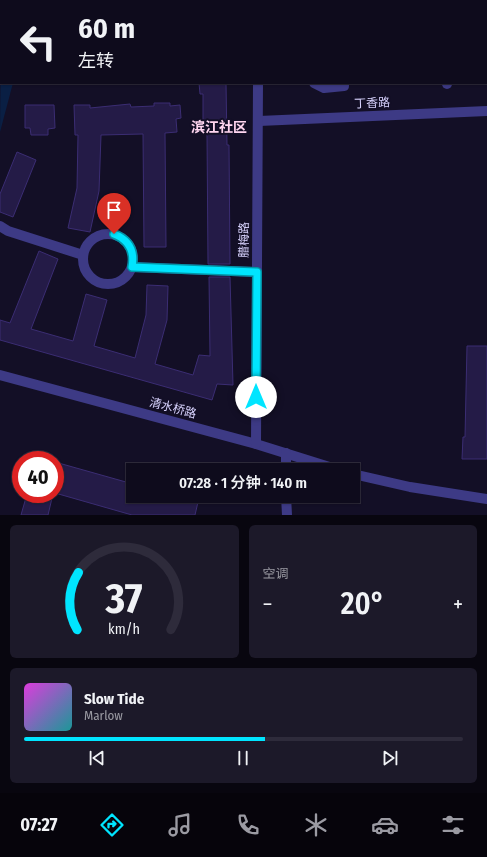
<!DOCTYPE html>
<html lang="zh">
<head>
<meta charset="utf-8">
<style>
	:root { --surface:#0e0b1c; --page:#1c1929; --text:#f1f3f6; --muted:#9b9ba3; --line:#2e2b3b; --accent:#00e5ff }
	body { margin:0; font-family:"Fira Sans Condensed","Noto Sans SC",sans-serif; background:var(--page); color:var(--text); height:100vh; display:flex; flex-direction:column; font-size:15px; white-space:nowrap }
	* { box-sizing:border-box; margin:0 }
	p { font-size:13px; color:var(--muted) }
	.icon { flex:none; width:22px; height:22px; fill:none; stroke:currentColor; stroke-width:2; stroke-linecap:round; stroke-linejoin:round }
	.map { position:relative; height:515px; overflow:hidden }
	.details { display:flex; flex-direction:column; gap:10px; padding:10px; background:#08060f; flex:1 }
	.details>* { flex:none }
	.guide { position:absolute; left:0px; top:0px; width:487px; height:84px; box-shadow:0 1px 3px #0004,0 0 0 1px var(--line); background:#0e0b1c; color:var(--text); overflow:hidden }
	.speed { position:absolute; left:12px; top:451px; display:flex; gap:8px; font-size:20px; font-weight:700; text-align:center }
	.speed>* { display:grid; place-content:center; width:52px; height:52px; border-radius:50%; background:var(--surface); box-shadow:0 1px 3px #0004,0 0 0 1px var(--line); line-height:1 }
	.speed .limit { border:6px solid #d22; background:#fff; color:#111 }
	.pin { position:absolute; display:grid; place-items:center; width:34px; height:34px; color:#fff; margin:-41px -17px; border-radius:50% 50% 50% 0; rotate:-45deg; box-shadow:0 0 4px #0007 }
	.pin .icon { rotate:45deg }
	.me { position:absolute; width:44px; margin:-22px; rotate:0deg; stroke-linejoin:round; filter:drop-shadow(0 0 3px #0008) }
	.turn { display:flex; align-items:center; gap:14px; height:84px; padding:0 12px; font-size:18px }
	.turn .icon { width:52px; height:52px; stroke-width:2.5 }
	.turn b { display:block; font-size:28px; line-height:34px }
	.big { font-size:30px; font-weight:600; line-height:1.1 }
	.details .tile { flex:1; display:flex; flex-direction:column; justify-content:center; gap:6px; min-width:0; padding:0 14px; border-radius:6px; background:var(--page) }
	.details .dial { align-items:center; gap:0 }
	.dial svg { height:104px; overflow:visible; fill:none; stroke:var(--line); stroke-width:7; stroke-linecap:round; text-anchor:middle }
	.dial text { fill:var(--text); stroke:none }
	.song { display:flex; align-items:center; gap:12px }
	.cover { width:48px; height:48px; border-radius:6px; background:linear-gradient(135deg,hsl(300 70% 55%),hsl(180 70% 35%)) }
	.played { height:4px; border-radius:2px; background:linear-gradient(90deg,var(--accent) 55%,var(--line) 55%) }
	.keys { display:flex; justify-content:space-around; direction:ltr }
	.heat { display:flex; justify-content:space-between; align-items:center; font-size:22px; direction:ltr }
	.details .tiles { flex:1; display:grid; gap:10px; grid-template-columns:1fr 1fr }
	.tile:last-child { grid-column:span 2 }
	.trip { position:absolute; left:126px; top:463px; width:234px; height:40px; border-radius:0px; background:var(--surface); box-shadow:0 1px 3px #0004,0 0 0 1px var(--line); font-weight:600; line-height:40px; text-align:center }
	.menu { display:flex; height:64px; justify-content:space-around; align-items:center; background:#06040b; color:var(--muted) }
	.menu .icon { width:28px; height:28px }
	.menu .on { color:var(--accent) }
	.menu b { font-size:18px; color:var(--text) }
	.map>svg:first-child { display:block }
	.water { fill:#0a1f44 }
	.building { fill:#241b47; stroke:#3b2d73 }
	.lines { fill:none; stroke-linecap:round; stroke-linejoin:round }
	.minor { stroke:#3d3a85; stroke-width:10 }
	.route-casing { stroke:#0095a6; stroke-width:10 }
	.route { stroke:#00e5ff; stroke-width:7 }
	.labels { text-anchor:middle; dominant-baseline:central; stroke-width:4; stroke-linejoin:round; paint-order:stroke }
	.street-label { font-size:12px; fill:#d9d4ff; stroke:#130f26 }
	.quarter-label { font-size:14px; font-weight:bold; fill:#ffd6f0; stroke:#130f26 }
</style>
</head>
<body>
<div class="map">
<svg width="487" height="515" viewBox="0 0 487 515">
	<rect width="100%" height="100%" fill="#130f26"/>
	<path class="water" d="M 1,31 L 1,83 L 13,83 L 0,132 Z"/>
	<g class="building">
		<path d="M 199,83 L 226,83 L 227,145 L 229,145 L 230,264 L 208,264 L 207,132 L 200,132 L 200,121 L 203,121 L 203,94 L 200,94 Z"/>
		<path d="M 154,103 L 170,103 L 170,106 L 180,105 L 181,118 L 176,119 L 177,132 L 165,133 L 166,247 L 144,247 L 143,134 L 101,135 L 99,191 L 90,232 L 68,228 L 77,188 L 78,135 L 75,135 L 74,105 L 90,105 L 90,108 L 130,104 L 131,107 L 154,106 Z"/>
		<path d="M 25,105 L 54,105 L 55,128 L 48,129 L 48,135 L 31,135 L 30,128 L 25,128 Z"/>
		<path d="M 17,152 L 36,160 L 13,217 L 0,212 L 0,194 Z"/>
		<path d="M 39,251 L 58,259 L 31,329 L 73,341 L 86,294 L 107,300 L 94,346 L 135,358 L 146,315 L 147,285 L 168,286 L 167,320 L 155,364 L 193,375 L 199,355 L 210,356 L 209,277 L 230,277 L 233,385 L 217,384 L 212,400 L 0,340 L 0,320 L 10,323 Z"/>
		<path d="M 467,346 L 487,346 L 487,459 L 462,459 L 463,437 L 465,437 Z"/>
		<path d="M 55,462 L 133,484 L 133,496 L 176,496 L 198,502 L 195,515 L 132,515 L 55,493 Z"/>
		<path d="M 27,494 L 53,494 L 48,515 L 21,515 Z"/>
	</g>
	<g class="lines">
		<g class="minor">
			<path d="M 257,0 L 257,1"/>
			<path d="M 293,0 L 293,1"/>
			<path d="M 342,0 L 342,1"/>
			<path d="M 442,0 L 442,1"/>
			<path d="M 486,47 L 487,47"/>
			<path d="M 314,83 L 324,88 L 344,86 L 344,83"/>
			<path d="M 447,84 L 447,83"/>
			<path d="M 259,121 L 487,111"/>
			<path d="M 0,226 L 8,231 L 83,255"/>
			<circle cx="108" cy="259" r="25"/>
			<path d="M 132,267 L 257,272"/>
			<path d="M 0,375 L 256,444 L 339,470"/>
			<path d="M 256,444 L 258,83"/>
			<path d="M 286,453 L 286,470"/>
			<path d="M 353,474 L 410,487 L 487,499"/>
			<path d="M 286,496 L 287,515"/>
		</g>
	</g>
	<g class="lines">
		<g class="route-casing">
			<path id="route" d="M 114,234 C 129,240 135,251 132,267 L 257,272 L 256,397"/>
		</g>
		<use href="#route" class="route"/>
	</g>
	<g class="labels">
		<g class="street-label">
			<text transform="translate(372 103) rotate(-2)">丁香路</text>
			<text transform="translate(244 240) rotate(-89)">腊梅路</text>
			<text transform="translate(173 408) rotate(15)">清水桥路</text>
		</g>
		<g class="quarter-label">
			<text x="219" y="127">滨江社区</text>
		</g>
	</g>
</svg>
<div class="speed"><div class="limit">40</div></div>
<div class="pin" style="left:114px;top:234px;background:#d93025"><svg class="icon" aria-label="arrive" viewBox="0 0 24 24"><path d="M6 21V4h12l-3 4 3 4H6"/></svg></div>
<svg class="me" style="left:256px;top:397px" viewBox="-20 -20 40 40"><circle r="19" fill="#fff"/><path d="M0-13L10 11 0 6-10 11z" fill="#00e5ff"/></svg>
<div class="trip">07:28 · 1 分钟 · 140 m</div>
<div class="guide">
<div class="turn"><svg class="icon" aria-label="left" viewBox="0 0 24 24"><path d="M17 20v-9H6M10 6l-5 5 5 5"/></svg><div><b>60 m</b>左转</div></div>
</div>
</div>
<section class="details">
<div class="tiles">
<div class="tile dial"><svg viewBox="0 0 100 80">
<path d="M14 69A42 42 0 1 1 86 69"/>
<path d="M14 69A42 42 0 0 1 15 25" stroke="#00e5ff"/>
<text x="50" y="56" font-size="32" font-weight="700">37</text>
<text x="50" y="72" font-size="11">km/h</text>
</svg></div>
<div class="tile"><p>空调</p>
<div class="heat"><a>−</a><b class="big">20°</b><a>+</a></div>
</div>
<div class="tile">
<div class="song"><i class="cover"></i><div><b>Slow Tide</b><p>Marlow</p></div></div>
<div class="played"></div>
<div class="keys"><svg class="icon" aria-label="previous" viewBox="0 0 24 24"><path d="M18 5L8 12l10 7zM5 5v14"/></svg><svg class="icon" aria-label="pause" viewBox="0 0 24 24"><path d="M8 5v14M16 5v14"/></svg><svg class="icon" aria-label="next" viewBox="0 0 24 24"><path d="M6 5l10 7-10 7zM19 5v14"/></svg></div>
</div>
</div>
</section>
<nav class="menu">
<b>07:27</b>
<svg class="icon on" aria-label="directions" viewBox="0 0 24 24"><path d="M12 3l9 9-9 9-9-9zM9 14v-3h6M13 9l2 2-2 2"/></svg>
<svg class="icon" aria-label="music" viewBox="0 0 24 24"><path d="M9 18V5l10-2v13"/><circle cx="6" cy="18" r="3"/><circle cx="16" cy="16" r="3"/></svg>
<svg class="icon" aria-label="phone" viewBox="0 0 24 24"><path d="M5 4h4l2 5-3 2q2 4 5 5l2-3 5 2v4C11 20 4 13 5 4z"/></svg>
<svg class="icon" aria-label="climate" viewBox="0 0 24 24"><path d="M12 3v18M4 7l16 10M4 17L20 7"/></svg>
<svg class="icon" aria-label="car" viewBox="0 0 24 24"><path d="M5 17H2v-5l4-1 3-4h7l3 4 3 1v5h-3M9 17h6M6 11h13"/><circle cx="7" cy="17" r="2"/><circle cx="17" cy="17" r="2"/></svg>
<svg class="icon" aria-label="filters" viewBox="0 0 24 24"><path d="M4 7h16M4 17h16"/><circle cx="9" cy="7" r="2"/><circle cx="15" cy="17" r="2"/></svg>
</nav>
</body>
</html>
